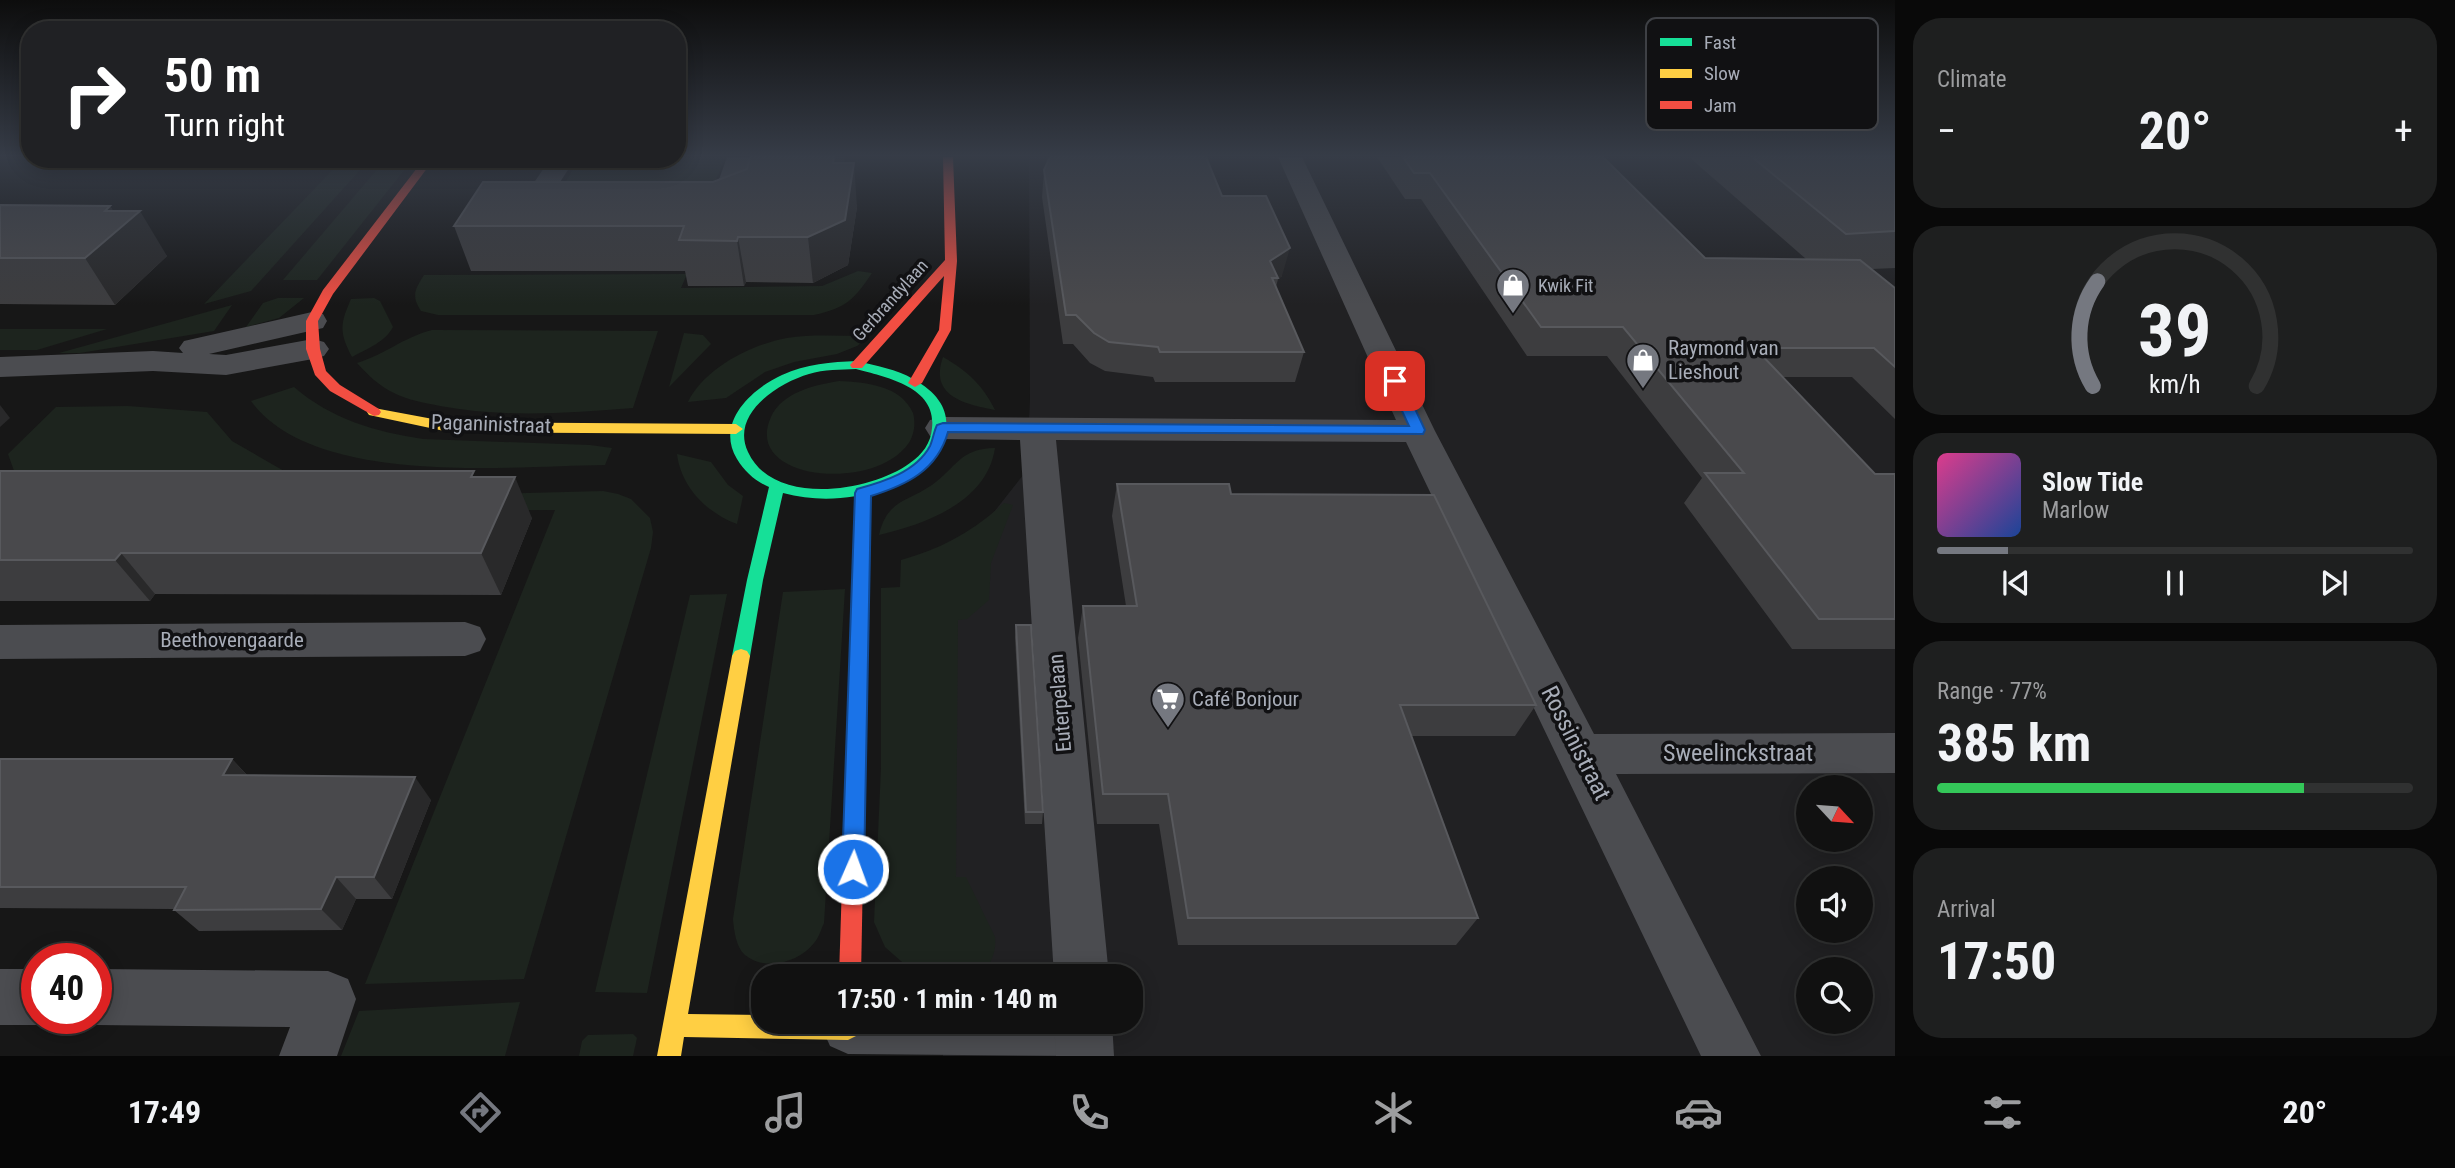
<!DOCTYPE html>
<html lang="en">
<head>
<meta charset="utf-8">
<style>
	:root { --surface:#111; --page:#1e1f1f; --text:#f1f3f6; --muted:#9c9d9f; --line:#303131; --accent:#757880 }
	body { margin:0; font-family:"Roboto Condensed",sans-serif; background:var(--page); color:var(--text); height:100vh; display:flex; flex-direction:column; font-size:26px; white-space:nowrap }
	* { box-sizing:border-box; margin:0 }
	p { font-size:23px; color:var(--muted) }
	.icon { flex:none; width:38px; height:38px; fill:none; stroke:currentColor; stroke-width:2; stroke-linecap:round; stroke-linejoin:round }
	.map { position:relative; flex:1; overflow:hidden }
	.panel { display:flex; flex-direction:column; gap:18px; padding:18px; background:#090909; width:560px }
	.panel>* { flex:none }
	.banner { position:absolute; left:21px; top:21px; width:665px; height:147px; border-radius:28px; box-shadow:0 4px 18px #0003,0 0 0 2px var(--line); background:#202124; color:#fff; overflow:hidden }
	.needle { width:46px; rotate:116deg }
	.buttons { position:absolute; left:1796px; top:775px; display:grid; gap:14px }
	.buttons a { display:grid; place-items:center; width:77px; height:77px; border-radius:50%; background:var(--surface); box-shadow:0 4px 18px #0003,0 0 0 2px var(--line); font-size:35px }
	.speed { position:absolute; left:21px; top:943px; display:flex; gap:14px; font-size:35px; font-weight:700; text-align:center }
	.speed>* { display:grid; place-content:center; width:91px; height:91px; border-radius:50%; background:var(--surface); box-shadow:0 4px 18px #0003,0 0 0 2px var(--line); line-height:1 }
	.speed .limit { border:10px solid #d22; background:#fff; color:#111 }
	.pin { position:absolute; display:grid; place-items:center; width:60px; height:60px; color:#fff; margin:-30px; border-radius:14px; box-shadow:0 4px 10px #0006 }
	.me { position:absolute; width:77px; margin:-38px; rotate:2deg; stroke-linejoin:round; filter:drop-shadow(0 0 5px #0008) }
	.turn { display:flex; align-items:center; gap:24px; height:147px; padding:0 28px; font-size:32px }
	.turn .icon { width:91px; height:91px; stroke-width:2.5 }
	.turn b { display:block; font-size:49px; line-height:60px }
	.big { font-size:52px; font-weight:700; line-height:1.1 }
	.panel .widget { flex:1; display:flex; flex-direction:column; justify-content:center; gap:10px; min-width:0; padding:0 24px; border-radius:28px; background:var(--page) }
	.panel .dial { align-items:center; gap:0 }
	.dial svg { height:182px; overflow:visible; fill:none; stroke:var(--line); stroke-width:7; stroke-linecap:round; text-anchor:middle }
	.dial text { fill:var(--text); stroke:none }
	.song { display:flex; align-items:center; gap:21px }
	.cover { width:84px; height:84px; border-radius:10px; background:linear-gradient(135deg,hsl(330 70% 55%),hsl(220 70% 35%)) }
	.played { height:7px; border-radius:4px; background:linear-gradient(90deg,var(--accent) 15%,var(--line) 15%) }
	.keys { display:flex; justify-content:space-around; direction:ltr }
	.heat { display:flex; justify-content:space-between; align-items:center; font-size:38px; direction:ltr }
	.charge { height:10px; border-radius:5px; background:linear-gradient(90deg,#34c759 77%,var(--line) 0) }
	.trip { position:absolute; left:751px; top:964px; width:392px; height:70px; border-radius:28px; background:var(--surface); box-shadow:0 4px 18px #0003,0 0 0 2px var(--line); font-weight:700; line-height:70px; text-align:center }
	.tabs { display:flex; height:112px; justify-content:space-around; align-items:center; background:#070707; color:var(--muted) }
	.tabs .icon { width:49px; height:49px }
	.tabs .active { color:var(--accent) }
	.tabs b { font-size:32px; color:var(--text) }
	main { display:flex; flex:1; min-height:0 }
	.map>svg:first-child { display:block }
	.built { fill:#212123; fill-rule:evenodd }
	.green { fill:#1d241e }
	.lines { fill:none; stroke-linecap:round; stroke-linejoin:round }
	.lane { fill:#4b4c50; fill-rule:evenodd }
	.street { fill:#4b4c50; fill-rule:evenodd }
	.fast { fill:#16e098; fill-rule:evenodd }
	.slow { fill:#ffcf43; fill-rule:evenodd }
	.jam { fill:#f24e42; fill-rule:evenodd }
	.wall { fill:#3d3d3f }
	.shaded-wall { fill:#29292a }
	.building { fill:#49494c; stroke:#58595d; stroke-width:2 }
	.route { fill:#1a73e8; stroke:#114b97; stroke-width:2 }
	.labels { text-anchor:middle; dominant-baseline:central; stroke-width:7; stroke-linejoin:round; paint-order:stroke }
	.far-poi-label { font-size:18px; fill:#a8adb8; stroke:#111113; text-anchor:start }
	.far-street-label { font-size:18px; fill:#a8adb8; stroke:#111113 }
	.poi-label { font-size:21px; fill:#a8adb8; stroke:#111113; text-anchor:start }
	.street-label { font-size:21px; fill:#a8adb8; stroke:#111113 }
	.near-street-label { font-size:24px; fill:#a8adb8; stroke:#111113 }
	.key { fill:#111113; stroke:#3e4045; stroke-width:2 }
	.key-label { font-size:19px; fill:#a8adb8 }
</style>
</head>
<body>
<main>
<div class="map">
<svg width="1895" height="1056" viewBox="0 0 1895 1056">
	<rect width="100%" height="100%" fill="#171717"/>
	<path class="built" d="M 1029,157 L 1895,157 L 1895,1056 L 943,1056 L 943,1022 L 1130,1022 L 1130,976 L 943,976 L 943,577 L 1027,470 L 1030,399 ZM 1808,788 L 1860,788 L 1860,840 L 1808,840 ZM 1808,878 L 1860,878 L 1860,931 L 1808,931 ZM 1808,970 L 1860,970 L 1860,1022 L 1808,1022 Z"/>
	<g class="green">
		<path d="M 677,157 L 725,157 L 711,193 L 559,193 L 579,159 Z"/>
		<path d="M 343,159 L 370,159 L 251,291 L 204,304 Z"/>
		<path d="M 386,159 L 413,159 L 317,280 L 283,280 Z"/>
		<path d="M 858,271 L 872,273 C 854,300 846,308 814,315 L 438,315 L 421,311 C 411,296 415,289 424,275 L 687,274 L 681,288 L 822,286 Z"/>
		<path d="M 278,298 L 304,298 L 279,318 L 246,327 L 263,303 Z"/>
		<path d="M 374,298 L 380,301 L 393,327 C 385,342 367,349 352,357 C 339,332 340,324 351,299 Z"/>
		<path d="M 232,305 L 214,331 L 80,353 L 59,353 Z"/>
		<path d="M 0,329 L 107,329 L 37,350 L 0,350 Z"/>
		<path d="M 432,330 L 658,331 L 633,408 C 569,413 504,418 440,406 C 426,403 407,400 394,393 C 379,386 368,375 357,363 C 386,354 402,338 432,330 Z"/>
		<path d="M 684,333 L 703,335 L 711,344 L 669,387 Z"/>
		<path d="M 864,336 L 865,340 L 857,346 L 837,354 L 794,362 L 765,372 L 726,398 L 688,402 C 705,368 750,345 787,338 C 811,334 838,336 864,336 Z"/>
		<path d="M 943,357 C 967,371 982,384 995,410 C 964,404 929,396 943,357 Z"/>
		<path d="M 839,381 C 864,382 901,385 913,413 C 916,423 914,436 908,444 C 873,493 742,480 771,417 C 782,392 815,385 839,381 Z"/>
		<path d="M 294,387 C 331,419 376,432 423,439 L 590,445 L 612,448 L 605,465 C 509,466 314,487 251,401 Z"/>
		<path d="M 128,406 L 207,412 L 232,441 L 284,471 L 444,495 L 603,491 L 618,494 L 631,499 L 650,518 L 653,532 L 651,548 L 524,979 L 365,984 L 555,510 L 0,512 L 0,501 L 18,482 L 8,454 L 56,407 Z"/>
		<path d="M 995,448 C 987,502 926,524 879,535 C 887,500 907,502 932,485 C 956,468 960,448 995,448 Z"/>
		<path d="M 677,454 L 711,462 L 728,485 L 743,496 L 737,524 C 707,513 681,487 677,454 Z"/>
		<path d="M 1004,503 L 1013,505 L 991,563 L 989,600 L 967,619 L 958,620 L 956,877 L 966,877 L 995,937 C 997,951 990,968 979,976 L 927,976 L 910,969 L 885,947 L 874,922 L 881,768 L 881,588 L 900,587 L 901,560 C 941,549 974,531 1004,503 Z"/>
		<path d="M 845,589 L 824,923 C 821,929 819,938 814,943 C 799,962 766,972 745,955 C 736,947 734,931 733,919 L 783,592 Z"/>
		<path d="M 727,594 L 647,993 L 595,992 L 690,595 Z"/>
		<path d="M 520,1002 L 505,1056 L 341,1056 L 359,1011 Z"/>
		<path d="M 633,1034 L 637,1038 L 633,1056 L 579,1056 L 582,1041 L 588,1035 Z"/>
	</g>
	<g class="lines">
		<path class="lane" d="M 824,1022 L 1034,1022 L 1073,1037 L 1081,1056 L 848,1054 L 830,1046 L 822,1028 Z"/>
		<g class="street">
			<path d="M 727,157 L 751,157 L 736,197 C 720,205 705,217 687,213 L 683,207 L 687,201 L 716,188 Z"/>
			<path d="M 1278,157 L 1302,157 L 1435,431 L 1594,734 L 1895,733 L 1895,773 L 1616,774 L 1761,1056 L 1701,1056 L 1406,442 L 1056,440 L 1109,976 L 1054,976 L 1020,440 L 942,439 L 930,436 L 925,428 L 930,420 L 942,417 L 1396,420 Z"/>
			<path d="M 550,159 L 575,159 L 551,196 L 575,204 L 579,210 L 575,216 C 557,220 534,215 523,199 Z"/>
			<path d="M 312,312 L 323,314 L 327,321 L 323,328 L 209,354 L 226,355 L 313,339 L 324,342 L 329,349 L 324,356 L 313,359 L 226,375 L 153,371 L 0,377 L 0,357 L 153,351 L 183,353 L 179,348 L 184,341 Z"/>
			<path d="M 465,622 L 480,627 L 486,639 L 480,651 L 465,656 L 0,659 L 0,625 Z"/>
			<path d="M 0,969 L 37,969 L 37,1018 L 53,1018 L 37,1025 L 0,1025 Z"/>
			<path d="M 96,969 L 328,971 L 348,979 L 356,999 L 337,1056 L 279,1056 L 290,1027 L 96,1025 L 80,1018 L 96,1018 Z"/>
			<path d="M 1054,1022 L 1112,1022 L 1114,1056 L 1056,1056 Z"/>
		</g>
		<path class="fast" d="M 857,361 C 876,366 897,369 913,379 C 978,414 937,472 884,489 C 850,500 817,502 783,493 L 763,580 L 750,656 L 747,661 L 741,663 L 735,661 L 732,656 L 747,580 L 769,487 C 755,481 745,472 737,459 C 715,423 751,389 782,375 C 806,364 831,362 857,361 ZM 856,369 C 886,377 937,387 932,428 C 931,443 922,455 910,463 C 871,492 773,507 748,452 C 730,414 778,383 809,374 C 824,369 841,370 856,369 Z"/>
		<g class="slow">
			<path d="M 374,408 L 449,422 L 736,424 L 743,429 L 736,434 L 449,432 L 369,415 L 367,412 L 369,409 Z"/>
			<path d="M 863,488 L 871,493 L 867,667 L 864,672 L 858,674 L 852,672 L 849,667 L 855,493 Z"/>
			<path d="M 741,649 L 747,651 L 750,656 L 688,1014 L 763,1015 L 763,1022 L 857,1022 L 860,1028 L 856,1036 L 848,1040 L 684,1037 L 681,1056 L 657,1056 L 732,656 L 735,651 Z"/>
		</g>
		<g class="jam">
			<path d="M 943,157 L 953,157 L 957,261 L 951,330 L 922,383 L 915,387 L 908,383 L 939,330 L 944,276 L 862,368 L 852,368 L 850,365 L 945,260 Z"/>
			<path d="M 424,159 L 434,159 L 333,294 L 318,321 L 320,349 L 326,371 L 340,385 L 379,409 L 381,412 L 379,415 L 374,416 L 330,391 L 315,375 L 306,349 L 306,321 L 323,290 Z"/>
			<path d="M 858,660 L 864,662 L 867,667 L 861,976 L 839,976 L 849,667 L 852,662 Z"/>
		</g>
	</g>
	<g class="wall">
		<path d="M 1377,157 L 1603,157 L 1705,258 L 1806,259 L 1689,157 L 1895,157 L 1895,268 L 1872,269 L 1895,288 L 1895,419 L 1852,377 L 1783,377 L 1875,474 L 1895,474 L 1895,649 L 1792,649 L 1684,503 L 1702,478 L 1607,356 L 1527,356 L 1421,199 L 1405,199 Z"/>
		<path d="M 844,163 L 857,207 L 848,265 L 813,283 L 746,282 L 744,286 L 688,286 L 685,271 L 471,271 L 454,226 Z"/>
		<path d="M 1044,170 L 1222,196 L 1282,276 L 1278,279 L 1276,287 L 1304,352 L 1295,382 L 1155,382 L 1153,377 L 1105,371 L 1090,363 L 1073,344 L 1063,344 L 1042,197 Z"/>
		<path d="M 0,205 L 110,206 L 113,211 L 167,256 L 115,305 L 0,304 Z"/>
		<path d="M 0,471 L 477,477 L 532,518 L 501,595 L 155,594 L 150,601 L 0,601 Z"/>
		<path d="M 1117,484 L 1231,494 L 1536,705 L 1515,736 L 1411,736 L 1478,918 L 1456,945 L 1178,945 L 1159,824 L 1097,824 L 1078,638 L 1083,606 L 1126,606 L 1112,516 Z"/>
		<path d="M 1016,625 L 1043,812 L 1042,824 L 1025,824 L 1015,638 Z"/>
		<path d="M 0,759 L 232,759 L 247,775 L 431,800 L 392,899 L 356,899 L 342,930 L 199,931 L 174,910 L 174,909 L 0,908 Z"/>
	</g>
	<g class="shaded-wall">
		<path d="M 834,157 L 845,157 L 837,207 L 833,163 Z"/>
		<path d="M 854,163 L 857,207 L 848,265 L 813,283 L 808,237 Z"/>
		<path d="M 110,206 L 123,226 L 140,211 L 167,256 L 115,305 L 85,258 L 105,211 Z"/>
		<path d="M 738,237 L 746,282 L 744,286 L 737,241 Z"/>
		<path d="M 1290,248 L 1282,276 L 1278,279 L 1278,278 L 1272,278 L 1270,261 Z"/>
		<path d="M 0,405 L 10,418 L 0,427 Z"/>
		<path d="M 515,477 L 532,518 L 501,595 L 481,553 Z"/>
		<path d="M 121,553 L 155,594 L 150,601 L 115,560 Z"/>
		<path d="M 232,759 L 253,782 L 223,775 Z"/>
		<path d="M 415,777 L 431,800 L 392,899 L 374,877 Z"/>
		<path d="M 336,877 L 356,899 L 342,930 L 321,909 Z"/>
	</g>
	<g class="building">
		<path d="M 750,157 L 834,157 L 833,163 L 854,163 L 845,220 L 808,237 L 738,237 L 737,241 L 679,240 L 684,226 L 454,226 L 483,182 L 713,182 L 747,169 Z"/>
		<path d="M 1050,157 L 1206,157 L 1222,196 L 1266,196 L 1290,248 L 1270,261 L 1278,278 L 1272,278 L 1304,352 L 1160,352 L 1158,347 L 1109,342 L 1094,333 L 1076,315 L 1066,315 L 1044,170 Z"/>
		<path d="M 1403,157 L 1603,157 L 1705,258 L 1860,260 L 1895,288 L 1895,367 L 1874,348 L 1755,348 L 1875,474 L 1895,474 L 1895,619 L 1819,619 L 1705,473 L 1744,473 L 1623,327 L 1541,327 L 1430,173 L 1414,173 Z"/>
		<path d="M 1752,157 L 1895,157 L 1895,231 L 1846,234 Z"/>
		<path d="M 0,205 L 110,206 L 105,211 L 140,211 L 85,258 L 0,258 Z"/>
		<path d="M 0,471 L 474,471 L 471,477 L 515,477 L 481,553 L 121,553 L 115,560 L 0,560 Z"/>
		<path d="M 1117,484 L 1229,484 L 1231,494 L 1434,495 L 1536,705 L 1400,705 L 1478,918 L 1188,918 L 1168,794 L 1103,794 L 1083,606 L 1137,606 Z"/>
		<path d="M 1016,625 L 1031,625 L 1043,812 L 1026,812 Z"/>
		<path d="M 0,759 L 232,759 L 223,775 L 415,777 L 374,877 L 336,877 L 321,909 L 174,910 L 186,887 L 0,887 Z"/>
	</g>
	<linearGradient id="sky" x2="0" y2="1"><stop stop-color="#0d0d0d"/><stop offset="0.51" stop-color="#363c47"/><stop offset="1" stop-color="#363c47" stop-opacity="0"/></linearGradient>
	<rect width="1895" height="305" fill="url(#sky)"/>
	<path class="route" d="M 1395,377 L 1402,381 L 1425,430 L 1423,434 L 948,432 C 937,471 906,485 871,496 L 864,869 L 860,876 L 853,879 L 845,876 L 842,869 L 855,493 L 857,489 C 883,482 916,472 930,446 C 933,439 934,431 937,425 L 943,423 L 1409,426 L 1388,381 Z"/>
	<defs>
		<g id="shop-pin" transform="scale(1.75)"><path d="M0 17L-7.5 6A9.5 9.5 0 1 1 7.5 6Z" fill="#757880" stroke="#111113"/><path d="M-5-2.5h2.3a2.7 3.5 0 0 1 5.4 0H5L5.5 6h-11ZM-1.5-2.5h3a1.5 2.3 0 0 0-3 0Z" fill="#fff"/></g>
		<g id="supermarket-pin" transform="scale(1.75)"><path d="M0 17L-7.5 6A9.5 9.5 0 1 1 7.5 6Z" fill="#757880" stroke="#111113"/><path d="M-6-5.5h2.5l.6 2H6L4.5 2H-2.5L-4.4-4H-6ZM-1.5 3.2a1.3 1.3 0 1 0 .1 0ZM3 3.2a1.3 1.3 0 1 0 .1 0Z" fill="#fff"/></g>
	</defs>
	<g fill-rule="evenodd">
		<use href="#shop-pin" x="1513" y="285"/>
		<use href="#shop-pin" x="1643" y="360"/>
		<use href="#supermarket-pin" x="1168" y="699"/>
	</g>
	<g class="labels">
		<g class="far-poi-label">
			<text x="1538" y="285">Kwik Fit</text>
		</g>
		<g class="far-street-label">
			<text transform="translate(890 300) rotate(-48)">Gerbrandylaan</text>
		</g>
		<g class="poi-label">
			<text x="1668" y="348">Raymond van<tspan x="1668" dy="24">Lieshout</tspan></text>
			<text x="1192" y="699">Café Bonjour</text>
		</g>
		<g class="street-label">
			<text transform="translate(491 424) rotate(2)">Paganinistraat</text>
			<text x="232" y="640">Beethovengaarde</text>
			<text transform="translate(1060 703) rotate(-95)">Euterpelaan</text>
		</g>
		<g class="near-street-label">
			<text transform="translate(1576 743) rotate(63)">Rossinistraat</text>
			<text x="1738" y="753">Sweelinckstraat</text>
		</g>
	</g>
	<rect x="1646" y="18" width="232" height="112" rx="10" class="key"/>
	<rect x="1660" y="38" width="32" height="8" fill="#16e098"/>
	<rect x="1660" y="69" width="32" height="9" fill="#ffcf43"/>
	<rect x="1660" y="101" width="32" height="8" fill="#f24e42"/>
	<g class="key-label">
		<text x="1704" y="49">Fast</text>
		<text x="1704" y="80">Slow</text>
		<text x="1704" y="112">Jam</text>
	</g>
</svg>
<div class="buttons">
<a><svg class="needle" viewBox="-14 -14 28 28"><path d="M0-13l5 13h-10z" fill="#e53935"/><path d="M0 13l5-13h-10z" fill="#9c9d9f"/></svg></a>
<a><svg class="icon" aria-label="sound" viewBox="0 0 24 24"><path d="M4 9h4l5-4v14l-5-4H4zM17 9q2 3 0 6"/></svg></a>
<a><svg class="icon" aria-label="search" viewBox="0 0 24 24"><circle cx="10" cy="10" r="6"/><path d="M15 15l6 6"/></svg></a>
</div>
<div class="speed"><div class="limit">40</div></div>
<div class="pin" style="left:1395px;top:381px;background:#d93025"><svg class="icon" aria-label="arrive" viewBox="0 0 24 24"><path d="M6 21V4h12l-3 4 3 4H6"/></svg></div>
<svg class="me" style="left:853px;top:869px" viewBox="-20 -20 40 40"><circle r="17" fill="#1a73e8" stroke="#fff" stroke-width="3"/><path d="M0-11L8 9 0 5-8 9z" fill="#fff"/></svg>
<div class="trip">17:50 · 1 min · 140 m</div>
<div class="banner">
<div class="turn"><svg class="icon" aria-label="right" viewBox="0 0 24 24"><path d="M7 20v-9h11M14 6l5 5-5 5"/></svg><div><b>50 m</b>Turn right</div></div>
</div>
</div>
<section class="panel">
<div class="widget"><p>Climate</p>
<div class="heat"><a>−</a><b class="big">20°</b><a>+</a></div>
</div>
<div class="widget dial"><svg viewBox="0 0 100 80">
<path d="M14 69A42 42 0 1 1 86 69"/>
<path d="M14 69A42 42 0 0 1 16 23" stroke="#757880"/>
<text x="50" y="56" font-size="32" font-weight="700">39</text>
<text x="50" y="72" font-size="11">km/h</text>
</svg></div>
<div class="widget">
<div class="song"><i class="cover"></i><div><b>Slow Tide</b><p>Marlow</p></div></div>
<div class="played"></div>
<div class="keys"><svg class="icon" aria-label="previous" viewBox="0 0 24 24"><path d="M18 5L8 12l10 7zM5 5v14"/></svg><svg class="icon" aria-label="pause" viewBox="0 0 24 24"><path d="M8 5v14M16 5v14"/></svg><svg class="icon" aria-label="next" viewBox="0 0 24 24"><path d="M6 5l10 7-10 7zM19 5v14"/></svg></div>
</div>
<div class="widget"><p>Range · 77%</p><b class="big">385 km</b><div class="charge"></div></div>
<div class="widget"><p>Arrival</p><b class="big">17:50</b></div>
</section>
</main>
<nav class="tabs">
<b>17:49</b>
<svg class="icon active" aria-label="directions" viewBox="0 0 24 24"><path d="M12 3l9 9-9 9-9-9zM9 14v-3h6M13 9l2 2-2 2"/></svg>
<svg class="icon" aria-label="music" viewBox="0 0 24 24"><path d="M9 18V5l10-2v13"/><circle cx="6" cy="18" r="3"/><circle cx="16" cy="16" r="3"/></svg>
<svg class="icon" aria-label="phone" viewBox="0 0 24 24"><path d="M5 4h4l2 5-3 2q2 4 5 5l2-3 5 2v4C11 20 4 13 5 4z"/></svg>
<svg class="icon" aria-label="climate" viewBox="0 0 24 24"><path d="M12 3v18M4 7l16 10M4 17L20 7"/></svg>
<svg class="icon" aria-label="car" viewBox="0 0 24 24"><path d="M5 17H2v-5l4-1 3-4h7l3 4 3 1v5h-3M9 17h6M6 11h13"/><circle cx="7" cy="17" r="2"/><circle cx="17" cy="17" r="2"/></svg>
<svg class="icon" aria-label="filters" viewBox="0 0 24 24"><path d="M4 7h16M4 17h16"/><circle cx="9" cy="7" r="2"/><circle cx="15" cy="17" r="2"/></svg>
<b>20°</b>
</nav>
</body>
</html>
